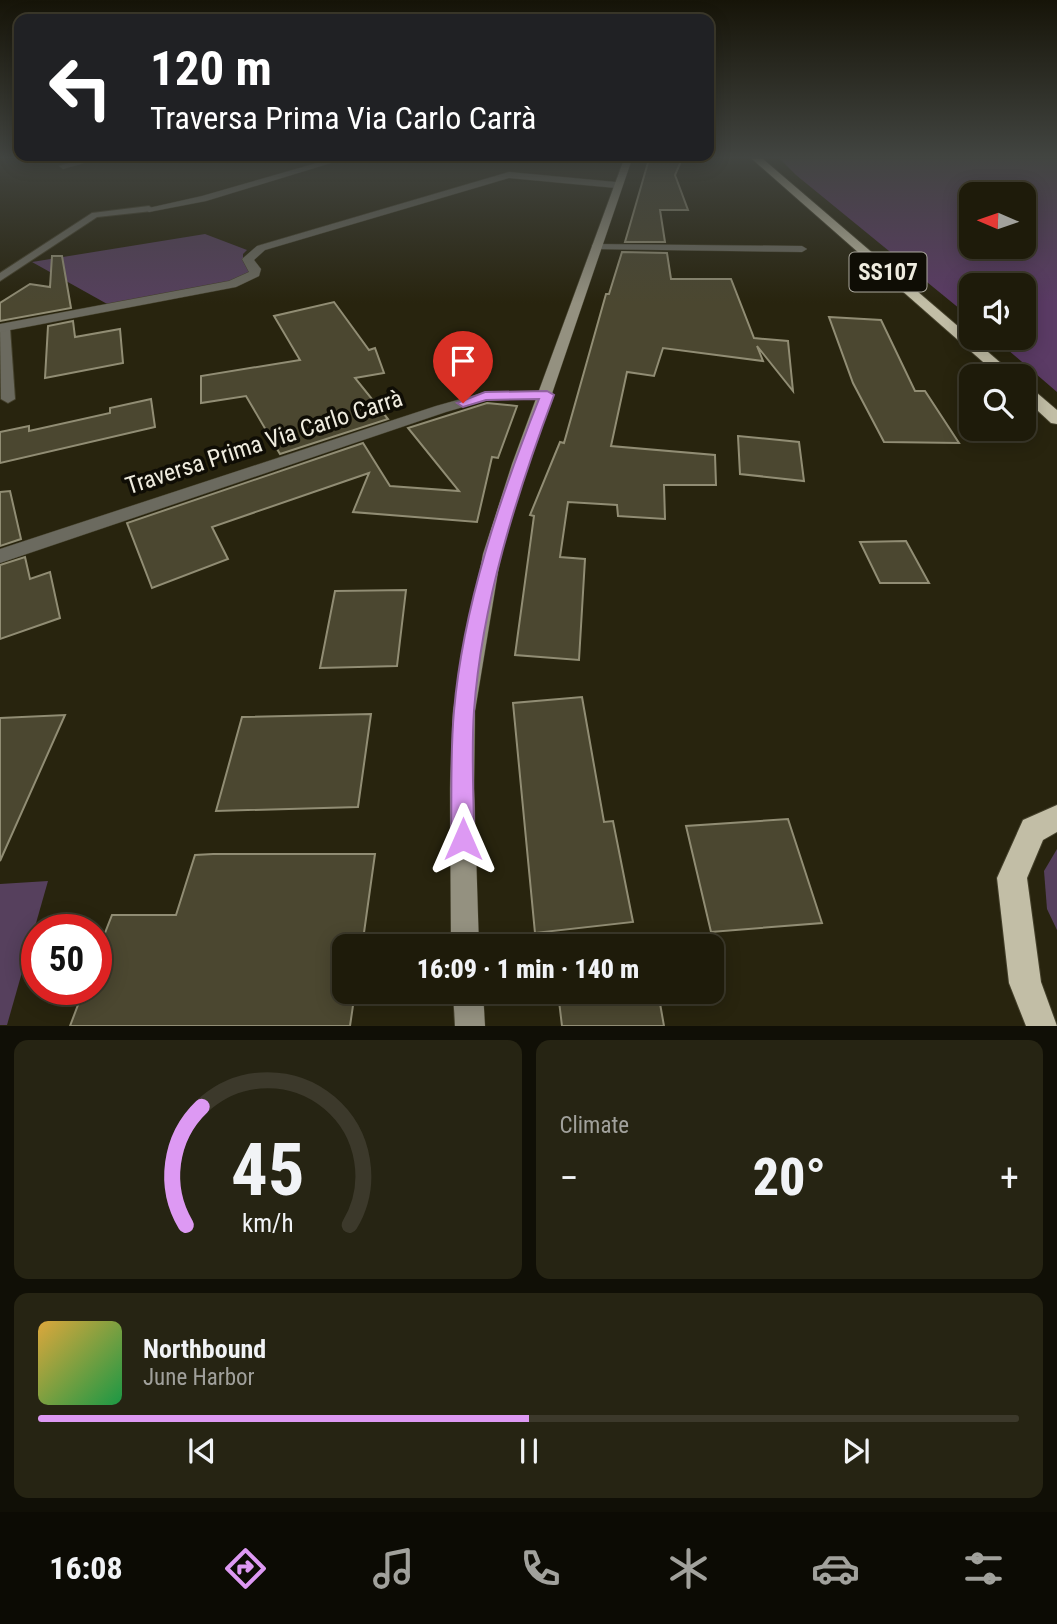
<!DOCTYPE html>
<html lang="en">
<head>
<meta charset="utf-8">
<style>
	:root { --surface:#1e1b0a; --page:#262413; --text:#f1f3f6; --muted:#a1a19c; --line:#3c392b; --accent:#dd99f3 }
	body { margin:0; font-family:"Roboto Condensed",sans-serif; background:var(--page); color:var(--text); height:100vh; display:flex; flex-direction:column; font-size:26px; white-space:nowrap }
	* { box-sizing:border-box; margin:0 }
	p { font-size:23px; color:var(--muted) }
	.icon { flex:none; width:38px; height:38px; fill:none; stroke:currentColor; stroke-width:2; stroke-linecap:round; stroke-linejoin:round }
	.map { position:relative; height:1026px; overflow:hidden }
	.side { display:flex; flex-direction:column; gap:14px; padding:14px; background:#100f06; flex:1 }
	.side>* { flex:none }
	.hud { position:absolute; left:14px; top:14px; width:700px; height:147px; border-radius:14px; box-shadow:0 4px 18px #0003,0 0 0 2px var(--line); background:#202124; color:#fff; overflow:hidden }
	.needle { width:46px; rotate:272deg }
	.buttons { position:absolute; left:959px; top:182px; display:grid; gap:14px }
	.buttons a { display:grid; place-items:center; width:77px; height:77px; border-radius:14px; background:var(--surface); box-shadow:0 4px 18px #0003,0 0 0 2px var(--line); font-size:35px }
	.speed { position:absolute; left:21px; top:914px; display:flex; gap:14px; font-size:35px; font-weight:700; text-align:center }
	.speed>* { display:grid; place-content:center; width:91px; height:91px; border-radius:50%; background:var(--surface); box-shadow:0 4px 18px #0003,0 0 0 2px var(--line); line-height:1 }
	.speed .limit { border:10px solid #d22; background:#fff; color:#111 }
	.pin { position:absolute; display:grid; place-items:center; width:60px; height:60px; color:#fff; margin:-72px -30px; border-radius:50% 50% 50% 0; rotate:-45deg; box-shadow:0 0 7px #0007 }
	.pin .icon { rotate:45deg }
	.me { position:absolute; width:77px; margin:-38px; rotate:0deg; stroke-linejoin:round; filter:drop-shadow(0 0 5px #0008) }
	.turn { display:flex; align-items:center; gap:24px; height:147px; padding:0 21px; font-size:32px }
	.turn .icon { width:91px; height:91px; stroke-width:2.5 }
	.turn b { display:block; font-size:49px; line-height:60px }
	.big { font-size:52px; font-weight:800; line-height:1.1 }
	.side .widget { flex:1; display:flex; flex-direction:column; justify-content:center; gap:10px; min-width:0; padding:0 24px; border-radius:14px; background:var(--page) }
	.side .dial { align-items:center; gap:0 }
	.dial svg { height:182px; overflow:visible; fill:none; stroke:var(--line); stroke-width:7; stroke-linecap:round; text-anchor:middle }
	.dial text { fill:var(--text); stroke:none }
	.song { display:flex; align-items:center; gap:21px }
	.cover { width:84px; height:84px; border-radius:10px; background:linear-gradient(135deg,hsl(40 70% 55%),hsl(140 70% 35%)) }
	.played { height:7px; border-radius:4px; background:linear-gradient(90deg,var(--accent) 50%,var(--line) 50%) }
	.keys { display:flex; justify-content:space-around; direction:ltr }
	.heat { display:flex; justify-content:space-between; align-items:center; font-size:38px; direction:ltr }
	.side .tiles { flex:1; display:grid; gap:14px; grid-template-columns:1fr 1fr }
	.widget:last-child { grid-column:span 2 }
	.trip { position:absolute; left:332px; top:934px; width:392px; height:70px; border-radius:14px; background:var(--surface); box-shadow:0 4px 18px #0003,0 0 0 2px var(--line); font-weight:800; line-height:70px; text-align:center }
	.tab-bar { display:flex; height:112px; justify-content:space-around; align-items:center; background:#0c0b04; color:var(--muted) }
	.tab-bar .icon { width:49px; height:49px }
	.tab-bar .active { color:var(--accent) }
	.tab-bar b { font-size:32px; color:var(--text) }
	.map>svg:first-child { display:block }
	.green { fill:#56405d }
	.forest { fill:#5b3b65; fill-rule:evenodd }
	.building { fill:#4b4730; stroke:#918d74; stroke-width:2 }
	.lines { fill:none; stroke-linecap:round; stroke-linejoin:round }
	.service-casing { stroke:#44402b; stroke-width:2 }
	.minor-casing { stroke:#44402b; stroke-width:1 }
	.secondary-casing { stroke:#44402b; stroke-width:1 }
	.trunk-casing { stroke:#44402b; stroke-width:2 }
	.service { fill:#6b6a5f; fill-rule:evenodd }
	.minor { fill:#6b6a5f; fill-rule:evenodd }
	.secondary { fill:#949180; fill-rule:evenodd }
	.trunk { fill:#c2bea6; fill-rule:evenodd }
	.route { fill:#dd99f3; stroke:#90639e; stroke-width:2 }
	.labels { text-anchor:middle; dominant-baseline:central; stroke-width:7; stroke-linejoin:round; paint-order:stroke }
	.shield { fill:#0f0d05; stroke:#aca99e; stroke-width:2 }
	.shield-label { font-size:23px; font-weight:bold; fill:#efecdf }
	.street-label { font-size:24px; fill:#efecdf; stroke:#0f0d05 }
</style>
</head>
<body>
<div class="map">
<svg width="1057" height="1026" viewBox="0 0 1057 1026">
	<rect width="100%" height="100%" fill="#28240e"/>
	<g class="green">
		<path d="M 205,234 L 247,250 L 243,254 L 243,261 L 250,272 L 238,280 L 109,305 L 32,262 Z"/>
		<path d="M 1057,849 L 1057,930 L 1047,909 L 1044,871 Z"/>
		<path d="M 48,881 L 7,1025 L 0,1025 L 0,884 Z"/>
	</g>
	<path class="forest" d="M 780,159 L 1057,159 L 1057,392 L 994,338 L 1024,338 L 1024,285 L 971,285 L 971,318 L 796,175 ZM 971,194 L 1024,194 L 1024,247 L 971,247 Z"/>
	<g class="building">
		<path d="M 649,159 L 651,162 L 653,159 L 682,159 L 675,175 L 688,210 L 660,210 L 665,242 L 625,242 Z"/>
		<path d="M 622,252 L 667,253 L 671,279 L 731,279 L 754,338 L 788,341 L 793,391 L 757,346 L 763,361 L 663,348 L 654,376 L 627,372 L 611,446 L 715,455 L 716,485 L 664,485 L 665,519 L 618,516 L 617,505 L 568,502 L 560,557 L 585,559 L 579,660 L 515,655 L 534,516 L 530,515 L 560,442 L 564,443 L 606,294 L 609,294 Z"/>
		<path d="M 52,256 L 62,256 L 71,308 L 0,321 L 0,303 L 30,284 L 50,287 Z"/>
		<path d="M 334,302 L 369,350 L 375,348 L 384,373 L 355,378 L 388,419 L 280,454 L 246,396 L 201,403 L 201,376 L 300,360 L 274,316 Z"/>
		<path d="M 829,317 L 881,320 L 915,391 L 925,391 L 959,443 L 884,442 L 853,383 Z"/>
		<path d="M 73,321 L 75,337 L 120,329 L 123,363 L 45,378 L 48,326 Z"/>
		<path d="M 151,399 L 155,427 L 0,463 L 0,432 L 29,426 L 29,431 L 110,413 L 110,408 Z"/>
		<path d="M 487,403 L 517,406 L 498,458 L 492,457 L 477,522 L 353,512 L 369,473 L 212,527 L 228,559 L 152,588 L 127,523 L 363,443 L 390,486 L 459,491 L 408,428 Z"/>
		<path d="M 738,436 L 799,442 L 804,481 L 740,474 Z"/>
		<path d="M 10,491 L 21,539 L 0,546 L 0,492 Z"/>
		<path d="M 906,541 L 929,583 L 880,583 L 860,542 Z"/>
		<path d="M 25,557 L 30,579 L 50,572 L 60,618 L 0,639 L 0,565 Z"/>
		<path d="M 406,590 L 397,666 L 320,668 L 335,591 Z"/>
		<path d="M 582,697 L 604,822 L 613,821 L 633,922 L 535,933 L 513,703 Z"/>
		<path d="M 371,714 L 358,807 L 216,811 L 242,717 Z"/>
		<path d="M 65,715 L 0,861 L 0,718 Z"/>
		<path d="M 788,819 L 822,923 L 711,932 L 686,826 Z"/>
		<path d="M 213,854 L 375,854 L 362,947 L 345,947 L 345,992 L 355,992 L 350,1026 L 70,1026 L 84,989 L 96,989 L 96,956 L 112,915 L 176,915 L 195,855 Z"/>
		<path d="M 646,992 L 658,992 L 664,1026 L 562,1026 L 559,1001 Z"/>
	</g>
	<g class="lines">
		<g class="service-casing">
			<g id="service">
				<path d="M 149,206 L 153,209 L 152,211 L 97,217 L 0,281 L 0,273 L 92,213 Z"/>
				<path d="M 4,325 L 10,328 L 15,399 L 8,403 L 1,399 L 0,326 Z"/>
			</g>
		</g>
		<g class="minor-casing">
			<g id="minor">
				<path d="M 82,159 L 98,159 L 63,169 L 59,166 Z"/>
				<path d="M 331,159 L 344,159 L 206,201 L 149,212 L 144,209 L 202,196 Z"/>
				<path d="M 509,172 L 616,182 L 621,185 L 616,188 L 509,178 L 265,250 L 254,260 L 261,269 L 259,276 L 236,287 L 0,332 L 0,324 L 229,281 L 249,272 L 242,259 L 257,246 Z"/>
				<path d="M 596,244 L 802,246 L 807,249 L 802,252 L 592,249 L 592,245 Z"/>
				<path d="M 547,391 L 552,392 L 554,395 L 552,398 L 487,400 L 446,412 L 0,563 L 0,549 L 436,406 L 486,392 Z"/>
			</g>
		</g>
		<g class="secondary-casing">
			<g id="secondary">
				<path d="M 624,159 L 632,159 L 528,464 L 501,554 L 475,711 L 474,789 L 479,947 L 451,947 L 450,789 L 453,711 L 483,554 L 512,464 Z"/>
				<path d="M 453,992 L 483,992 L 485,1026 L 455,1026 Z"/>
			</g>
		</g>
		<g class="trunk-casing">
			<g id="trunk">
				<path d="M 752,159 L 763,159 L 1016,376 L 999,376 Z"/>
				<path d="M 1024,385 L 1030,387 L 1057,410 L 1057,424 L 1051,423 L 1024,398 Z"/>
				<path d="M 1057,805 L 1057,832 L 1043,840 L 1027,878 L 1041,982 L 1057,1026 L 1026,1026 L 1009,983 L 997,878 L 1023,820 Z"/>
			</g>
		</g>
		<use href="#service" class="service"/>
		<use href="#minor" class="minor"/>
		<use href="#secondary" class="secondary"/>
		<use href="#trunk" class="trunk"/>
	</g>
	<linearGradient id="sky" x2="0" y2="1"><stop stop-color="#161408"/><stop offset="0.52" stop-color="#424541"/><stop offset="1" stop-color="#424541" stop-opacity="0"/></linearGradient>
	<rect width="1057" height="303" fill="url(#sky)"/>
	<path class="route" d="M 547,391 L 554,395 C 516,496 482,602 474,711 C 471,753 474,797 474,839 L 471,847 L 463,851 L 454,847 L 451,839 C 452,797 450,754 454,711 C 463,606 500,497 539,399 L 486,400 L 463,407 L 457,403 L 485,392 Z"/>
	<g class="labels">
		<rect class="shield" x="849.5" y="252.5" width="77" height="39" rx="5"/>
		<g class="shield-label">
			<text x="888" y="272">SS107</text>
		</g>
		<g class="street-label">
			<text transform="translate(264 442) rotate(-18)">Traversa Prima Via Carlo Carrà</text>
		</g>
	</g>
</svg>
<div class="buttons">
<a><svg class="needle" viewBox="-14 -14 28 28"><path d="M0-13l5 13h-10z" fill="#e53935"/><path d="M0 13l5-13h-10z" fill="#a1a19c"/></svg></a>
<a><svg class="icon" aria-label="sound" viewBox="0 0 24 24"><path d="M4 9h4l5-4v14l-5-4H4zM17 9q2 3 0 6"/></svg></a>
<a><svg class="icon" aria-label="search" viewBox="0 0 24 24"><circle cx="10" cy="10" r="6"/><path d="M15 15l6 6"/></svg></a>
</div>
<div class="speed"><div class="limit">50</div></div>
<div class="pin" style="left:463px;top:403px;background:#d93025"><svg class="icon" aria-label="arrive" viewBox="0 0 24 24"><path d="M6 21V4h12l-3 4 3 4H6"/></svg></div>
<svg class="me" style="left:463px;top:839px" viewBox="-20 -20 40 40"><path d="M0-17L14 15 0 8-14 15z" fill="#dd99f3" stroke="#fff" stroke-width="4"/></svg>
<div class="trip">16:09 · 1 min · 140 m</div>
<div class="hud">
<div class="turn"><svg class="icon" aria-label="left" viewBox="0 0 24 24"><path d="M17 20v-9H6M10 6l-5 5 5 5"/></svg><div><b>120 m</b>Traversa Prima Via Carlo Carrà</div></div>
</div>
</div>
<section class="side">
<div class="tiles">
<div class="widget dial"><svg viewBox="0 0 100 80">
<path d="M14 69A42 42 0 1 1 86 69"/>
<path d="M14 69A42 42 0 0 1 21 17" stroke="#dd99f3"/>
<text x="50" y="56" font-size="32" font-weight="700">45</text>
<text x="50" y="72" font-size="11">km/h</text>
</svg></div>
<div class="widget"><p>Climate</p>
<div class="heat"><a>−</a><b class="big">20°</b><a>+</a></div>
</div>
<div class="widget">
<div class="song"><i class="cover"></i><div><b>Northbound</b><p>June Harbor</p></div></div>
<div class="played"></div>
<div class="keys"><svg class="icon" aria-label="previous" viewBox="0 0 24 24"><path d="M18 5L8 12l10 7zM5 5v14"/></svg><svg class="icon" aria-label="pause" viewBox="0 0 24 24"><path d="M8 5v14M16 5v14"/></svg><svg class="icon" aria-label="next" viewBox="0 0 24 24"><path d="M6 5l10 7-10 7zM19 5v14"/></svg></div>
</div>
</div>
</section>
<nav class="tab-bar">
<b>16:08</b>
<svg class="icon active" aria-label="directions" viewBox="0 0 24 24"><path d="M12 3l9 9-9 9-9-9zM9 14v-3h6M13 9l2 2-2 2"/></svg>
<svg class="icon" aria-label="music" viewBox="0 0 24 24"><path d="M9 18V5l10-2v13"/><circle cx="6" cy="18" r="3"/><circle cx="16" cy="16" r="3"/></svg>
<svg class="icon" aria-label="phone" viewBox="0 0 24 24"><path d="M5 4h4l2 5-3 2q2 4 5 5l2-3 5 2v4C11 20 4 13 5 4z"/></svg>
<svg class="icon" aria-label="climate" viewBox="0 0 24 24"><path d="M12 3v18M4 7l16 10M4 17L20 7"/></svg>
<svg class="icon" aria-label="car" viewBox="0 0 24 24"><path d="M5 17H2v-5l4-1 3-4h7l3 4 3 1v5h-3M9 17h6M6 11h13"/><circle cx="7" cy="17" r="2"/><circle cx="17" cy="17" r="2"/></svg>
<svg class="icon" aria-label="filters" viewBox="0 0 24 24"><path d="M4 7h16M4 17h16"/><circle cx="9" cy="7" r="2"/><circle cx="15" cy="17" r="2"/></svg>
</nav>
</body>
</html>
